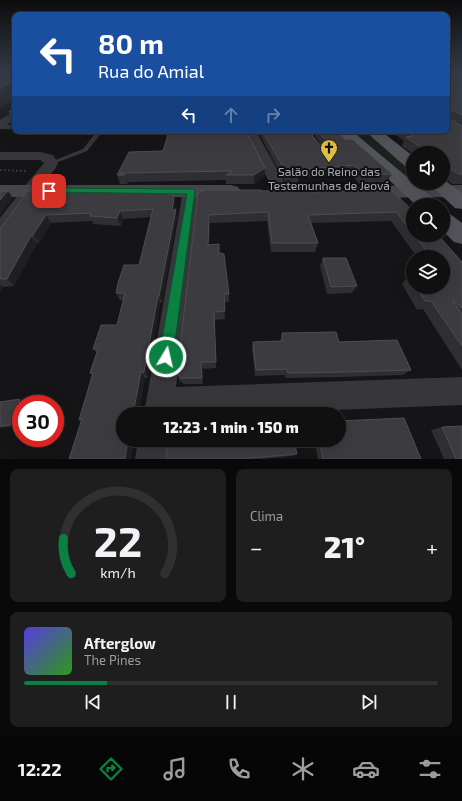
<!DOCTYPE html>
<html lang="pt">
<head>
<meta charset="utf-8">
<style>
	:root { --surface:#101011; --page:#1e1e1f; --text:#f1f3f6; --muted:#9c9d9f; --line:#303031; --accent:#0b8043 }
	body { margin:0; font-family:"Exo 2",sans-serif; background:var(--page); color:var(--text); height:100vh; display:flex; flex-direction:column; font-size:15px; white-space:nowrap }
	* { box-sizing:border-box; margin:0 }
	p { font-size:13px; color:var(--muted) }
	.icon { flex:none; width:22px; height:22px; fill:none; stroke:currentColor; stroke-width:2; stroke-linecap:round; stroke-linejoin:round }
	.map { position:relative; height:459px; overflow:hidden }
	.sheet { display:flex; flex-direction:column; gap:10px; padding:10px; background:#090909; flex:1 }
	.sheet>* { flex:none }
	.guide { position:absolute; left:12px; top:12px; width:438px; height:122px; border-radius:8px; box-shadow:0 4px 16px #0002,0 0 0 1px var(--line); background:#1a4fa0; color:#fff; overflow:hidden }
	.controls { position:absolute; left:406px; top:146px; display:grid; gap:8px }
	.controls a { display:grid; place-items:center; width:44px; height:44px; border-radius:50%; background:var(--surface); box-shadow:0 4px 16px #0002,0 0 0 1px var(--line); font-size:20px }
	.speed { position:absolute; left:12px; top:395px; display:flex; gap:8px; font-size:20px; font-weight:700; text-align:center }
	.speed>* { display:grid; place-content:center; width:52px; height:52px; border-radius:50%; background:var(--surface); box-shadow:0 4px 16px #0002,0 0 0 1px var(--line); line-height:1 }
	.speed .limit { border:6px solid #d22; background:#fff; color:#111 }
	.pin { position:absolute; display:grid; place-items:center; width:34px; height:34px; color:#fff; margin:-17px; border-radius:8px; box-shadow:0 2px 6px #0006 }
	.me { position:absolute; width:44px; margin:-22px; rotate:9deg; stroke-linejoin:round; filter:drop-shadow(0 0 3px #0008) }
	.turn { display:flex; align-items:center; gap:14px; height:84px; padding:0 20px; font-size:18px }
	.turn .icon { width:52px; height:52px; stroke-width:2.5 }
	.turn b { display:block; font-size:28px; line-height:34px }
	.lanes { display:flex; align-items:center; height:38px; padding:0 20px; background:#0003; justify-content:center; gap:20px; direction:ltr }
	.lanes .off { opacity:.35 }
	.big { font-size:30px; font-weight:800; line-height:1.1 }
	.sheet .card { flex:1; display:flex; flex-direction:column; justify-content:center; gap:6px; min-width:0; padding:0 14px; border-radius:8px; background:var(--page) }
	.sheet .dial { align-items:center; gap:0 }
	.dial svg { height:104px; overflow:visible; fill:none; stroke:var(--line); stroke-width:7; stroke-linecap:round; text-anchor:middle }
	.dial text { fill:var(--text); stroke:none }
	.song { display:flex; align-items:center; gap:12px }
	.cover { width:48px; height:48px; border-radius:6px; background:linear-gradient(135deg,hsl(250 70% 55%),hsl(110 70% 35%)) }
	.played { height:4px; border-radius:2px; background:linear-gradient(90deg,var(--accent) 20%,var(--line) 20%) }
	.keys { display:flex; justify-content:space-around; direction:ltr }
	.heat { display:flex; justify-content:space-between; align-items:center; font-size:22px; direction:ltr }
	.sheet .tiles { flex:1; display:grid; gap:10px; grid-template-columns:1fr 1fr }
	.card:last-child { grid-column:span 2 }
	.trip { position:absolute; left:116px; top:407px; width:230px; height:40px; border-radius:20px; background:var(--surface); box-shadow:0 4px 16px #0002,0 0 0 1px var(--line); font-weight:800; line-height:40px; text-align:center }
	.dock { display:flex; height:64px; justify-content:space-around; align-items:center; background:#060607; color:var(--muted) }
	.dock .icon { width:28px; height:28px }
	.dock .selected { color:var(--accent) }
	.dock b { font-size:18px; color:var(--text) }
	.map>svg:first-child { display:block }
	.green { fill:#1c211d }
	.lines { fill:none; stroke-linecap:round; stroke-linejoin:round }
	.path { stroke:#3d3e42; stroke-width:2; stroke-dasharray:1.5 2.5; stroke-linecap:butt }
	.lane { fill:#37373b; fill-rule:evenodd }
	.street { fill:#37373b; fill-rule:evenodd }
	.secondary { fill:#45464b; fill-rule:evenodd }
	.primary { fill:#53545a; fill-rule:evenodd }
	.wall { fill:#2f2e32 }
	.shaded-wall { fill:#1f1f21 }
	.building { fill:#3c3c40; stroke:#4d4d52 }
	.route { fill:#0b8043; stroke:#07532c }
	.labels { text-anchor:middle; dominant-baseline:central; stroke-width:4; stroke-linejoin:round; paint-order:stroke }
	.far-poi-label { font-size:12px; fill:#a9abb5; stroke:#101012 }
</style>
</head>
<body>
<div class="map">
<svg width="462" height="459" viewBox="0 0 462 459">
	<rect width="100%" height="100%" fill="#151517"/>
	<path class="green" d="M 350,131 L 366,131 L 413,170 L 413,181 L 377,151 Z"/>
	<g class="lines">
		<path class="path" d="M 0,170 L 27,171"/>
		<g class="lane">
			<rect x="0" y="125" width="15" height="4"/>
			<path d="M 97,131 L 103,131 L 87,151 L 53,164 L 49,164 L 48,163 L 83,149 Z"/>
		</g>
		<g class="street">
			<path d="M 15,111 L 15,119 L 4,127 L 0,128 L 0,120 Z"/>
			<path d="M 244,131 L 256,131 L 282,178 L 288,191 L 285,194 L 280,196 L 275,194 Z"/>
			<path d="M 0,152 L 40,152 L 53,155 L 58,163 L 55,169 L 35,193 L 6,236 L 0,238 L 0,218 L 24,187 L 44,163 L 40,160 L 0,160 Z"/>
			<path d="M 191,186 L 196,188 L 199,191 L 176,387 L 462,377 L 462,405 L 225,414 L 144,414 L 183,191 L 186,188 Z"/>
			<path d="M 138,440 L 170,440 L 167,459 L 135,459 Z"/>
		</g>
		<g class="secondary">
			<path d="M 0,185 L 231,185 L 238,187 L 241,191 L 238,195 L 231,197 L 0,197 Z"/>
			<path d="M 462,185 L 462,197 L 363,198 L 356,196 L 353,192 L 356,188 L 363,186 Z"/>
		</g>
		<g class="primary">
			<path d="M 336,131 L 352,131 L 435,200 L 438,205 L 416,205 Z"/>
			<path d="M 365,131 L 381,131 L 413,156 L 413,169 L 407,168 Z"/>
			<path d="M 443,179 L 462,193 L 462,209 L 455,208 L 428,183 L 443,183 Z"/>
			<path d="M 443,212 L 450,214 L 462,223 L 462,244 L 454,242 L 443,231 Z"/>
		</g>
	</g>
	<g class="wall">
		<path d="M 447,71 L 462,71 L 462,125 L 456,122 L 462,126 L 462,184 L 452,184 L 443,177 L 443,153 L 413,153 L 413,154 L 402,146 L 404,141 L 390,131 L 447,131 Z"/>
		<path d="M 15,108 L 15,122 L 9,112 Z"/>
		<path d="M 258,131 L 309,131 L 319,144 L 321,144 L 315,136 L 316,131 L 337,131 L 345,140 L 392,174 L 387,182 L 359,184 L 351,173 L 299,178 L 297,184 L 286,184 Z"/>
		<path d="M 163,151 L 265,168 L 264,176 L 254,184 L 226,184 L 226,180 L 127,182 L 128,184 L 120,184 L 117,175 Z"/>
		<path d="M 28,191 L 175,203 L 175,209 L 177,216 L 162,303 L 160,303 L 148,378 L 145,378 L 123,440 L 134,440 L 131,459 L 69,459 L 82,421 L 79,420 L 93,375 L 90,373 L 97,353 L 93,349 L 117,325 L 123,300 L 120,300 L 116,293 L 139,265 L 151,217 L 123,219 L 121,226 L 93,224 L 92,221 L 51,223 L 39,243 L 37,243 L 14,286 L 3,287 L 0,292 L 0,229 Z"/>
		<path d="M 261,191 L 309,192 L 413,211 L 413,235 L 438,235 L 462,262 L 462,370 L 423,309 L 417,310 L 402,284 L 409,275 L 413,275 L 413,287 L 443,287 L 443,257 L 417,257 L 391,221 L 311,223 L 318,243 L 315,252 L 271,252 L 267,221 L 210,223 L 209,245 L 220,253 L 229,294 L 229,302 L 224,302 L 225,319 L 214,320 L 216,368 L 203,369 L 203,384 L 184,384 L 179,380 L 177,374 L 198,193 Z"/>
		<path d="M 323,258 L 357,286 L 352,293 L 327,294 L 320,266 Z"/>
		<path d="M 282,333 L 339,342 L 411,370 L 403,375 L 342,377 L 285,378 L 285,375 L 255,376 L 252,348 L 253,342 L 280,341 Z"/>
		<path d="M 25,401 L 24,404 L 21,404 L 21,411 L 15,426 L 0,428 L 0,402 Z"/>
		<path d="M 442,427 L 462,459 L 444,459 L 431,430 Z"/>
		<path d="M 314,440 L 339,440 L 421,459 L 318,459 Z"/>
		<path d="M 297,454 L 292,456 L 262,459 L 166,459 Z"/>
	</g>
	<g class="shaded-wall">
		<path d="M 15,79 L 15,98 L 0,109 L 0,89 Z"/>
		<path d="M 265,168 L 264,176 L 254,184 L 254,175 Z"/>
		<path d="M 8,191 L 13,198 L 0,216 L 0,200 Z"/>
		<path d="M 174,196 L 175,203 L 174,217 L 176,209 L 177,216 L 162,303 L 159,296 Z"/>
		<path d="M 120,211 L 123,219 L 121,226 L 117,218 Z"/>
		<path d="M 46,215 L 51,223 L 39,243 L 33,235 Z"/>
		<path d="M 209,215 L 210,223 L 209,254 L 208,245 Z"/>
		<path d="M 31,236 L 37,243 L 14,286 L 7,279 Z"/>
		<path d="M 0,284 L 3,287 L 0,292 Z"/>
		<path d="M 158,296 L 160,303 L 148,378 L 144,372 Z"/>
		<path d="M 214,312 L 214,320 L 216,368 L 216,362 Z"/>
		<path d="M 201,362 L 203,369 L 203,384 L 202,378 Z"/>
		<path d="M 141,372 L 145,378 L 139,414 L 133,414 Z"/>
		<path d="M 20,399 L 25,401 L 24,404 L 21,404 L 21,411 L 15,426 L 10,425 Z"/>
		<path d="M 128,440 L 134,440 L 131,459 L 125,459 Z"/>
	</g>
	<g class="building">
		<path d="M 0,71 L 15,71 L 15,79 L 0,89 Z"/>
		<path d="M 447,71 L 453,71 L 462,74 L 462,115 L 451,110 L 450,119 L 462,126 L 462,174 L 458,174 L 443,163 L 443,153 L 429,153 L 406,137 L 413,136 L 406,131 L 447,131 Z"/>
		<path d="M 15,108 L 15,112 L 9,112 Z"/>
		<path d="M 169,131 L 246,131 L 265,168 L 254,175 L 226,175 L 232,171 L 120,173 L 125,175 L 117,175 L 129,152 L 163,151 Z"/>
		<path d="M 262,131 L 309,131 L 319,144 L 324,145 L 327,142 L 318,131 L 337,131 L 345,140 L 352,139 L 392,174 L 362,175 L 354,165 L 296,170 L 299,175 L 288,175 Z"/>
		<path d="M 203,190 L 261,190 L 261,191 L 308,190 L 309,192 L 391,190 L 413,211 L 413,234 L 396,212 L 308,215 L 318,243 L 272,243 L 268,212 L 209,215 L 208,245 L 219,244 L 219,253 L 224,254 L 229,294 L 224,294 L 225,311 L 214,312 L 216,362 L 201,362 L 202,378 L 181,378 L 177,374 L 198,193 Z"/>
		<path d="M 0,191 L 8,191 L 0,200 Z"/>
		<path d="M 28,191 L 162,191 L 174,196 L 172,211 L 176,209 L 159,296 L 158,296 L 144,372 L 141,372 L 133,414 L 123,414 L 123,440 L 128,440 L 125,459 L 69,459 L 82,419 L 79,420 L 93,373 L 90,373 L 98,349 L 93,349 L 101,325 L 117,325 L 125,293 L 116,293 L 118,283 L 124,265 L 139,265 L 153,209 L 120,211 L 117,218 L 90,216 L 91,213 L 46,215 L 33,235 L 31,236 L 7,279 L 0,279 L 0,229 Z"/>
		<path d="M 414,235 L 438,235 L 462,262 L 462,308 L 452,300 L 462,314 L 462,346 L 431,301 L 425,301 L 416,287 L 443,287 L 443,257 L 431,257 Z"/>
		<path d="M 323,258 L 346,258 L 357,286 L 331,287 Z"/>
		<path d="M 409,275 L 413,275 L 413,282 Z"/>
		<path d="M 336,332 L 339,342 L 397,340 L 411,370 L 347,372 L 288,373 L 287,369 L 256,370 L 253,342 L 283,341 L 282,333 Z"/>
		<path d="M 20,399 L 10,425 L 0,426 L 0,402 Z"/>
		<path d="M 243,410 L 244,414 L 173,414 L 179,411 Z"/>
		<path d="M 289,412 L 290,414 L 263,414 Z"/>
		<path d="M 404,418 L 421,459 L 323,459 L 319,440 L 339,440 L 339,421 Z"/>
		<path d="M 462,426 L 462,459 L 456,459 L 442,427 Z"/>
		<path d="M 168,440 L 294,440 L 297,454 L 240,459 L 166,459 Z"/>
	</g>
	<linearGradient id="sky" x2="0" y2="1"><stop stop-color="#0c0c0d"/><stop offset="0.53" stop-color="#353b47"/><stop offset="1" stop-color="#353b47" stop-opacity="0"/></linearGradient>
	<rect width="462" height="135" fill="url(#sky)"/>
	<path class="route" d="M 49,188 L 194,189 L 195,191 L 173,357 L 171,362 L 166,364 L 161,362 L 159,357 L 187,194 L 46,192 L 46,189 Z"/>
	<defs>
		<g id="church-pin" transform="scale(0.9)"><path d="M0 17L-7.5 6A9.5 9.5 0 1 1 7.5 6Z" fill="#dfbe45" stroke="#101012"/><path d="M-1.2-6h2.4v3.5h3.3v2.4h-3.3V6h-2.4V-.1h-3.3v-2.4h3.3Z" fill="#111"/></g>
	</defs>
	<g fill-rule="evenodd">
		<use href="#church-pin" x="329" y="148"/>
	</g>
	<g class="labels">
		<g class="far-poi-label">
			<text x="329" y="171">Salão do Reino das<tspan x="329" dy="14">Testemunhas de Jeová</tspan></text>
		</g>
	</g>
</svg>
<div class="controls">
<a><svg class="icon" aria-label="sound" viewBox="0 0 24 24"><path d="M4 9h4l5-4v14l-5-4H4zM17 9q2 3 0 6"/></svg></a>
<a><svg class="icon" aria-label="search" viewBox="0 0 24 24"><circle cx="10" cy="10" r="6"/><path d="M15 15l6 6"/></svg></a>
<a><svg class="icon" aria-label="layers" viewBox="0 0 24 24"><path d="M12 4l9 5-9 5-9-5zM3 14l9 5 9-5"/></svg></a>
</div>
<div class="speed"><div class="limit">30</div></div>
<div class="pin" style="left:49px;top:191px;background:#d93025"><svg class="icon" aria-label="arrive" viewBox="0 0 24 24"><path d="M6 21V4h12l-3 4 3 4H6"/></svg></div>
<svg class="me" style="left:166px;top:357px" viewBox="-20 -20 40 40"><circle r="17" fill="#0b8043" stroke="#fff" stroke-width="3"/><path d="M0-11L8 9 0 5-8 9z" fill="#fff"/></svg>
<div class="trip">12:23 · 1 min · 150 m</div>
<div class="guide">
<div class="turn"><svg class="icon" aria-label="left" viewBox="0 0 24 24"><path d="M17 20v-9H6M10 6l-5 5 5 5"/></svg><div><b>80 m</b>Rua do Amial</div></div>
<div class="lanes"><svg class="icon" aria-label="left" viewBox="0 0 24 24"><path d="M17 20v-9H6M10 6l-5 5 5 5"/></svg><svg class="icon off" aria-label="ahead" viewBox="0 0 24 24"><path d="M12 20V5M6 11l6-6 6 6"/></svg><svg class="icon off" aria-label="right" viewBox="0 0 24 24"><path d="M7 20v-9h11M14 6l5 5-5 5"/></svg></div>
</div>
</div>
<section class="sheet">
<div class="tiles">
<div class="card dial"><svg viewBox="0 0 100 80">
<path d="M14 69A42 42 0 1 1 86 69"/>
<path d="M14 69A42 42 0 0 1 8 42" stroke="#0b8043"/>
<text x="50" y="56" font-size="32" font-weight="700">22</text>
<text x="50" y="72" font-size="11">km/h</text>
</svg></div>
<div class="card"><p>Clima</p>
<div class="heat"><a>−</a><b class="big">21°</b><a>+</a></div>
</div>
<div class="card">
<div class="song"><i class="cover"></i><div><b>Afterglow</b><p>The Pines</p></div></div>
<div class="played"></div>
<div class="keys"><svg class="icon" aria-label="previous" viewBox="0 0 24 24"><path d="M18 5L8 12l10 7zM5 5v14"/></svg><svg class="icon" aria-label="pause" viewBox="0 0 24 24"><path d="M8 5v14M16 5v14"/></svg><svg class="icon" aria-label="next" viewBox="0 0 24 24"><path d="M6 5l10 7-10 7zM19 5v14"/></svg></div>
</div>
</div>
</section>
<nav class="dock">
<b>12:22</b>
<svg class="icon selected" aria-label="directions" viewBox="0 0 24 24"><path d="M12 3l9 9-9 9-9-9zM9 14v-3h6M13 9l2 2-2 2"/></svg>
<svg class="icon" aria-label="music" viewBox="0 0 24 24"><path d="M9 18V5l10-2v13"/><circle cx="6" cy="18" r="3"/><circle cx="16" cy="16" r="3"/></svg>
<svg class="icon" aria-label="phone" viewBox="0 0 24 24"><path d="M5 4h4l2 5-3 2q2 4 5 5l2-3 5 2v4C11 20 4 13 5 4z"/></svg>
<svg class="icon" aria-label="climate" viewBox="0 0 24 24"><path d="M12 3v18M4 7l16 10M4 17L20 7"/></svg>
<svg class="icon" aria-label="car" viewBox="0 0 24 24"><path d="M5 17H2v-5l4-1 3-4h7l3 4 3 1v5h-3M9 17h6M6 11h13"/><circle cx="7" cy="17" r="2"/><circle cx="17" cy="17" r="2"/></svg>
<svg class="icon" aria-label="filters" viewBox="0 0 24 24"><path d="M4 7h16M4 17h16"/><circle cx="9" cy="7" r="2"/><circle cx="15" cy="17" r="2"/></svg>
</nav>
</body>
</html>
